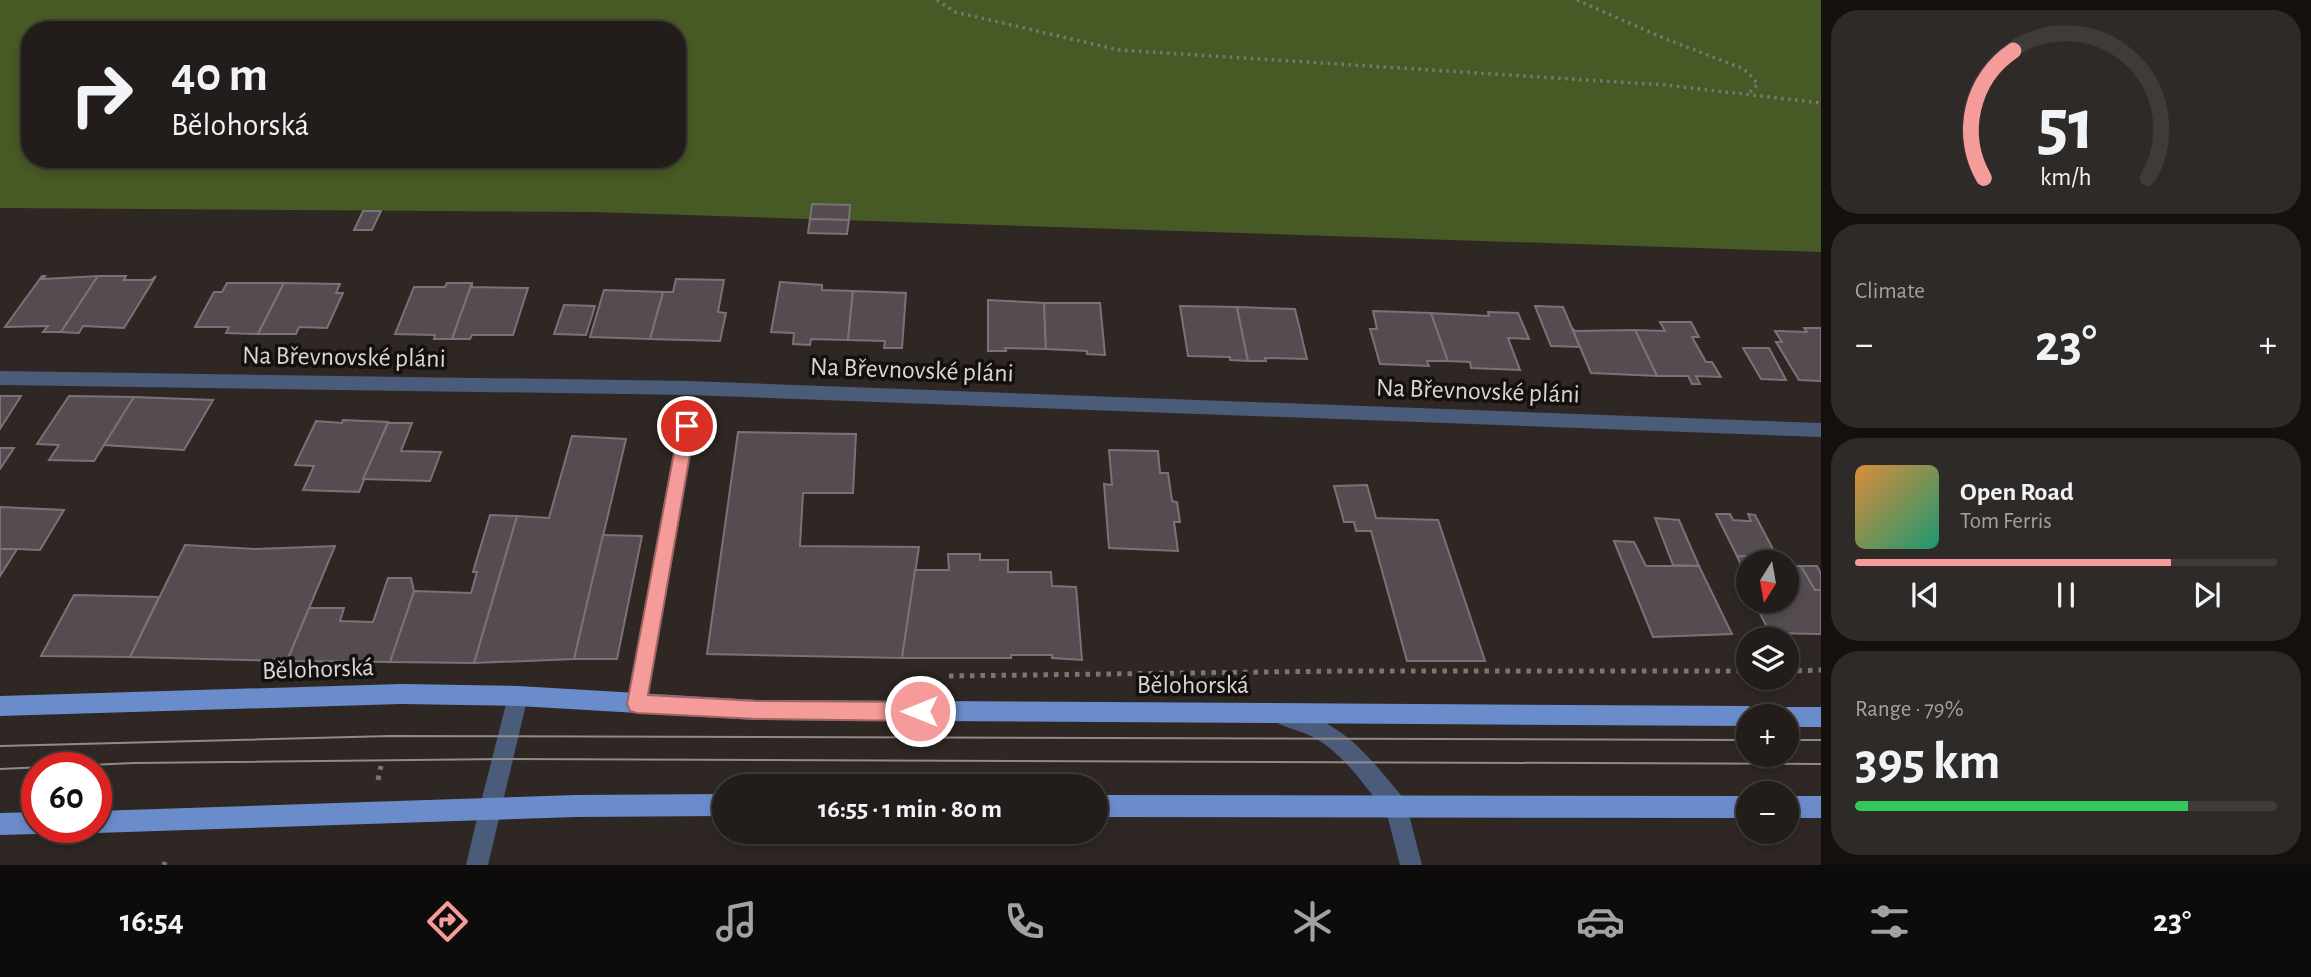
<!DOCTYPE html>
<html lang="en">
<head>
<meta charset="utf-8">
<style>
	:root { --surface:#221d1a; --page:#2e2a27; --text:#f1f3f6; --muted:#a2a2a2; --line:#3f3b39; --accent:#f59b99 }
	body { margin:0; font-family:"Alegreya Sans",sans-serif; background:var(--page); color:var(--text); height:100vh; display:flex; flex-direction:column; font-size:26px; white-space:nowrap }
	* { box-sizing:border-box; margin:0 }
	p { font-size:23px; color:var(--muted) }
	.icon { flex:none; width:38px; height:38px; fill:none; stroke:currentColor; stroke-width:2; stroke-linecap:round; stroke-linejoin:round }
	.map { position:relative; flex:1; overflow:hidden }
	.side { display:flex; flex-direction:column; gap:10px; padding:10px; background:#13100e; width:490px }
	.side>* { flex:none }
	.top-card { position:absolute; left:21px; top:21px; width:665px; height:147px; border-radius:28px; box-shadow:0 4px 10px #0003,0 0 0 2px var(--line); background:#221d1a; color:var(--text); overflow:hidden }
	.needle { width:46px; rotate:191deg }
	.buttons { position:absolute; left:1736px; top:550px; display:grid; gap:14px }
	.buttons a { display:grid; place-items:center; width:63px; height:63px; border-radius:50%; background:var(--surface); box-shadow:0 4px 10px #0003,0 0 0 2px var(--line); font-size:35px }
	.speed { position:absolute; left:21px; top:752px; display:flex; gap:14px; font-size:35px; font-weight:700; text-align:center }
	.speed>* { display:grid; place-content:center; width:91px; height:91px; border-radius:50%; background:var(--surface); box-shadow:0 4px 10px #0003,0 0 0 2px var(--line); line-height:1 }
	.speed .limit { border:10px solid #d22; background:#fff; color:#111 }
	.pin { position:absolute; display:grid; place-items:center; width:60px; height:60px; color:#fff; margin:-30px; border:4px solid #fff; border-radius:50%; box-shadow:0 2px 7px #0007 }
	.me { position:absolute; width:77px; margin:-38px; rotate:270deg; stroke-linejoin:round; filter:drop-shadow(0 0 5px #0008) }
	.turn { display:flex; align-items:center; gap:24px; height:147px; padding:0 35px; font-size:32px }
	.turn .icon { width:91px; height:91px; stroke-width:2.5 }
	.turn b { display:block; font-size:49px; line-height:60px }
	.big { font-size:52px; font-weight:600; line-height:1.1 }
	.side .tile { flex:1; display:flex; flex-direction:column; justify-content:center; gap:10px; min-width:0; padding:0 24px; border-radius:28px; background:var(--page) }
	.side .dial { align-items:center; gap:0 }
	.dial svg { height:182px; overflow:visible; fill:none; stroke:var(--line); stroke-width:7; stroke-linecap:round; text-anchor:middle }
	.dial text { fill:var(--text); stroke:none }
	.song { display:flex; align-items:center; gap:21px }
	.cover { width:84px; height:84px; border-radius:10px; background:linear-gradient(135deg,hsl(30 70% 55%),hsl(160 70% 35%)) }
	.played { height:7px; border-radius:4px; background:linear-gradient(90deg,var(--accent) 75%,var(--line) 75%) }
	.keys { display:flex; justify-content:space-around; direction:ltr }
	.heat { display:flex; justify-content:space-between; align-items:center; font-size:38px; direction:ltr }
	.charge { height:10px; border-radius:5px; background:linear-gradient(90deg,#34c759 79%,var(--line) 0) }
	.trip { position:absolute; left:712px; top:774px; width:396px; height:70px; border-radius:35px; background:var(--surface); box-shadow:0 4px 10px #0003,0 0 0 2px var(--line); font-weight:600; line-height:70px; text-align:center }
	.tab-bar { display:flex; height:112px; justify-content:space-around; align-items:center; background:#0e0c0a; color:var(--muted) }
	.tab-bar .icon { width:49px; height:49px }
	.tab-bar .active { color:var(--accent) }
	.tab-bar b { font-size:32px; color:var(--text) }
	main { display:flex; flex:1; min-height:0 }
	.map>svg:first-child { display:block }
	.green { fill:#475924; fill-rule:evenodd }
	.building { fill:#544c51; stroke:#7b7278; stroke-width:2 }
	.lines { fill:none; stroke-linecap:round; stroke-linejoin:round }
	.path-far1 { stroke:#7c7672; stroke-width:3.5; stroke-dasharray:2.5 4.5; stroke-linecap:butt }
	.path { stroke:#7c7672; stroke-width:5; stroke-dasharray:4.5 6; stroke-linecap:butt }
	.lane { fill:#4b5b7a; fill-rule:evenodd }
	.street { fill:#4b5b7a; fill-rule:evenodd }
	.primary { fill:#6b8ccb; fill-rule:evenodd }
	.tram { stroke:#928c88; stroke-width:2 }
	.route { fill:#f59b99; stroke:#9f6563; stroke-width:2 }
	.labels { text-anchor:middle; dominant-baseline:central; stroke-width:7; stroke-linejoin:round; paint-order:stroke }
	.street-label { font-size:26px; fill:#dbd6d3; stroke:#14100f }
</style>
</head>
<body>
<main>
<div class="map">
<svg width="1821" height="865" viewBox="0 0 1821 865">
	<rect width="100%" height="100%" fill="#2e2723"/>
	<path class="green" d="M 0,0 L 1821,0 L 1821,252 L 594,212 L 0,208 ZM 30,30 L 677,30 L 677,159 L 30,159 Z"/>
	<g class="building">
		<path d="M 812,204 L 850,205 L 849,220 L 810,219 Z"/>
		<path d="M 363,211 L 381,211 L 372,230 L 354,230 Z"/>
		<path d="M 810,219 L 849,220 L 847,234 L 808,233 Z"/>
		<path d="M 42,276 L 45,276 L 42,279 L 98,276 L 61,332 L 43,332 L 48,326 L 5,327 Z"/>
		<path d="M 98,276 L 126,276 L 124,280 L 151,280 L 156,276 L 124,328 L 83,326 L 79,333 L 61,332 Z"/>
		<path d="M 676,279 L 724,280 L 718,312 L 726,313 L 720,341 L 650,339 L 663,292 L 673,292 Z"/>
		<path d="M 780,282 L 822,285 L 822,290 L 853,291 L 848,340 L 811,339 L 810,345 L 793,344 L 794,333 L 771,332 Z"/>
		<path d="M 227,283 L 284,283 L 258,334 L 226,333 L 229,327 L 195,327 L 214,292 L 222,292 Z"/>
		<path d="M 284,283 L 340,284 L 336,293 L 343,293 L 327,328 L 299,327 L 296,334 L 258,334 Z"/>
		<path d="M 447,283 L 472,283 L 452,339 L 434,339 L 435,335 L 395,334 L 414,287 L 445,287 Z"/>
		<path d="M 472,283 L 472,287 L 528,288 L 513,335 L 472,335 L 470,339 L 452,339 Z"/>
		<path d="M 604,290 L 663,292 L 650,339 L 590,337 Z"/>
		<path d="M 853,291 L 906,293 L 902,348 L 884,348 L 885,341 L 848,340 Z"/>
		<path d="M 988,300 L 1044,303 L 1046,349 L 1005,348 L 1006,351 L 988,351 Z"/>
		<path d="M 1044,303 L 1100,303 L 1105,355 L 1087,354 L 1087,351 L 1046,349 Z"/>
		<path d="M 564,305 L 595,306 L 586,335 L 554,334 Z"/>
		<path d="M 1180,306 L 1237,307 L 1248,361 L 1230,360 L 1230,357 L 1188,356 Z"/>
		<path d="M 1535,306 L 1563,307 L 1580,347 L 1551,346 Z"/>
		<path d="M 1237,307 L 1295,309 L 1307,359 L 1265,358 L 1266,361 L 1248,361 Z"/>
		<path d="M 1373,311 L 1431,313 L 1448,361 L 1427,361 L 1429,366 L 1380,364 L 1370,329 L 1377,329 Z"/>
		<path d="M 1488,312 L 1518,313 L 1529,339 L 1508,338 L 1520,370 L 1471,368 L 1470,362 L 1448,361 L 1431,313 L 1489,316 Z"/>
		<path d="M 1660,322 L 1691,322 L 1699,337 L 1692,337 L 1706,362 L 1712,362 L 1721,377 L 1696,376 L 1700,384 L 1692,384 L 1688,376 L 1657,376 L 1635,330 L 1665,331 Z"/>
		<path d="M 1572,328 L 1575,331 L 1635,330 L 1657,376 L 1591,373 Z"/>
		<path d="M 1804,328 L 1821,328 L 1821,381 L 1799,380 L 1776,342 L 1782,342 L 1775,331 L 1807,332 Z"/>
		<path d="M 1743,348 L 1769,348 L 1786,380 L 1761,379 Z"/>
		<path d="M 0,396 L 21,396 L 0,429 Z"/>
		<path d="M 69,396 L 134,397 L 94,461 L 49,460 L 59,445 L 37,444 Z"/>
		<path d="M 134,397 L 213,400 L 184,450 L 104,445 Z"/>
		<path d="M 343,420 L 388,422 L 359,492 L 303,490 L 314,466 L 295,465 L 316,421 L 342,423 Z"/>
		<path d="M 388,423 L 412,423 L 401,451 L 441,452 L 430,481 L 363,479 Z"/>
		<path d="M 738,432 L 856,434 L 853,493 L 803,493 L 800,546 L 919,547 L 902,658 L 707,654 Z"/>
		<path d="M 572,436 L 626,439 L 574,659 L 474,663 L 517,516 L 549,518 Z"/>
		<path d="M 0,448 L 14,448 L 0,469 Z"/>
		<path d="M 1109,450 L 1158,451 L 1160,473 L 1168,473 L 1172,501 L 1177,502 L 1180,522 L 1174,522 L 1178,551 L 1109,548 L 1104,484 L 1112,485 Z"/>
		<path d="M 1367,485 L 1376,518 L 1438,520 L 1485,661 L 1407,661 L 1371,531 L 1356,531 L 1354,522 L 1344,522 L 1334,486 Z"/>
		<path d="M 0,507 L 64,510 L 40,550 L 17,549 L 0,549 Z"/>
		<path d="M 1716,514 L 1730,514 L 1733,520 L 1747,521 L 1751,521 L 1748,514 L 1755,515 L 1777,557 L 1737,556 Z"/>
		<path d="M 490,515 L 517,516 L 474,663 L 390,662 L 414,591 L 471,593 L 477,572 L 473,572 Z"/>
		<path d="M 1655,518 L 1679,520 L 1699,566 L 1673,565 Z"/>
		<path d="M 603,535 L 642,536 L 617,659 L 574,659 Z"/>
		<path d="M 1614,541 L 1634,542 L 1646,566 L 1699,566 L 1732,634 L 1653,637 Z"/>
		<path d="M 185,545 L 255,549 L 335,546 L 287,661 L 130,657 Z"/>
		<path d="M 0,549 L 17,549 L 0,576 Z"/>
		<path d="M 948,554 L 980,554 L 980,560 L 1008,560 L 1008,572 L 1051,572 L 1052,586 L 1076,587 L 1082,660 L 1052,658 L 1052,655 L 1011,655 L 1011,658 L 902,658 L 915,570 L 949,570 Z"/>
		<path d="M 1737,556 L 1777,557 L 1780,562 L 1748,562 L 1748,581 Z"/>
		<path d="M 1787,566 L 1801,566 L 1815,590 L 1821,590 L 1821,634 L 1770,633 L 1753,600 L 1787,600 Z"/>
		<path d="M 1801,566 L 1817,566 L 1821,574 L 1821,590 L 1815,590 Z"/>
		<path d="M 388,578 L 411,578 L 414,591 L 390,662 L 287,661 L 309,608 L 344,608 L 340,621 L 373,622 Z"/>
		<path d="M 74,595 L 159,597 L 130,657 L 41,656 Z"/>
	</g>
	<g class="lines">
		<g class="path-far1">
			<path d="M 937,0 L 955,12 L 1119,50 L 1665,85 L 1821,103"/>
			<path d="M 1577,0 L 1661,37 L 1744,69 L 1758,84 L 1748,94"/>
		</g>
		<g class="path">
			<path d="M 1787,671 L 1821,670"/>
			<path d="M 949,676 L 1343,671 L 1748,671"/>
			<path d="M 378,780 L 381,766"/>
			<path d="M 164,865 L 165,862"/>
		</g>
		<g class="lane">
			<path d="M 518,686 L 525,689 L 528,696 L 501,810 L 498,818 L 490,821 L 482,818 L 479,810 L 508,696 L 511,689 Z"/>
			<path d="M 1286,707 C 1344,723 1367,754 1404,799 L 1407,807 L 1404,815 L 1396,818 L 1388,815 C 1366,788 1346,756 1315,738 C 1304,732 1291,729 1279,724 L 1275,717 L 1279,710 Z"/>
		</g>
		<g class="street">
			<path d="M 0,371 L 689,381 L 1821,423 L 1821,437 L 689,395 L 0,385 Z"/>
			<path d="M 687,419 L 693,421 L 696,426 L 647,704 L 644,711 L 637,714 L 630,711 L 627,704 L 678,426 L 681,421 Z"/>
			<path d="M 1396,796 L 1404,799 L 1407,807 L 1422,865 L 1400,865 L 1385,807 L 1388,799 Z"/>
			<path d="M 490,799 L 498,802 L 501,810 L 488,865 L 466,865 L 479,810 L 482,802 Z"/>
		</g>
		<g class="primary">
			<path d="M 401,684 L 518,686 L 757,700 L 1748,706 L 1755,709 L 1758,716 L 1748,716 L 1748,726 L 757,720 L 518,706 L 401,704 L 0,716 L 0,696 Z"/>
			<path d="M 1787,707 L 1821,707 L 1821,727 L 1787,727 L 1787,716 L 1777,716 L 1780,710 Z"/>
			<path d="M 724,794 L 724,816 L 576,817 L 96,833 L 87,828 L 96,828 L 96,811 L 576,795 Z"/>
			<path d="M 1096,795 L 1748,796 L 1748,818 L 1096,817 Z"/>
			<rect x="1787" y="796" width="34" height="22"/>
			<path d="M 37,812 L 37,828 L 46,828 L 45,831 L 37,834 L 0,835 L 0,813 Z"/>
		</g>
		<g class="tram">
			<path d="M 1787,740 L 1821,740"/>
			<path d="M 0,746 L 390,736 L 1748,740"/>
			<path d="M 0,769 L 134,763 L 503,759 L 1821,764"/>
		</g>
	</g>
	<path class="route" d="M 687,420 L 695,426 L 648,695 L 757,701 L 920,702 L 927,705 L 930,711 L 927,718 L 920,721 L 757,719 L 637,713 L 630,711 L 627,704 L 679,426 Z"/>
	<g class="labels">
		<g class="street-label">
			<text transform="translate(344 357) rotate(1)">Na Břevnovské pláni</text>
			<text transform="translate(912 370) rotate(2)">Na Břevnovské pláni</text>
			<text transform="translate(1478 391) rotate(2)">Na Břevnovské pláni</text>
			<text transform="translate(318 669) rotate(-2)">Bělohorská</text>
			<text x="1193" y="685">Bělohorská</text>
		</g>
	</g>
</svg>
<div class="buttons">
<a><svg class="needle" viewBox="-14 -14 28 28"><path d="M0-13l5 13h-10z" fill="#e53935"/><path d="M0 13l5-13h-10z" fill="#a2a2a2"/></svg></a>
<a><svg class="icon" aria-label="layers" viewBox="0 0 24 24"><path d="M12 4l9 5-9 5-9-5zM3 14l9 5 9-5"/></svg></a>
<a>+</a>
<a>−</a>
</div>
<div class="speed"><div class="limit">60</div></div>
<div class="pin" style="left:687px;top:426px;background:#d93025"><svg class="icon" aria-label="arrive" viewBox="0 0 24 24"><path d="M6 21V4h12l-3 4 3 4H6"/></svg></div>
<svg class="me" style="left:920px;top:711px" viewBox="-20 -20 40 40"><circle r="17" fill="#f59b99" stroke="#fff" stroke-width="3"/><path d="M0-11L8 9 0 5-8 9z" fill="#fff"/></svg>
<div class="trip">16:55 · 1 min · 80 m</div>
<div class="top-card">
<div class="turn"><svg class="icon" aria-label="right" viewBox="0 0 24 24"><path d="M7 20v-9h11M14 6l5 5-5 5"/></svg><div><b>40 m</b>Bělohorská</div></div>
</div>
</div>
<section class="side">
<div class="tile dial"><svg viewBox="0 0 100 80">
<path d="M14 69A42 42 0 1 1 86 69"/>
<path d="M14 69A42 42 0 0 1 27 13" stroke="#f59b99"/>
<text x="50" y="56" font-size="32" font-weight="700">51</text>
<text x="50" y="72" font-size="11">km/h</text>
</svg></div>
<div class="tile"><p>Climate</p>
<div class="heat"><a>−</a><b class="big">23°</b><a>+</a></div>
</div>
<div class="tile">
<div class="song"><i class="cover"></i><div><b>Open Road</b><p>Tom Ferris</p></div></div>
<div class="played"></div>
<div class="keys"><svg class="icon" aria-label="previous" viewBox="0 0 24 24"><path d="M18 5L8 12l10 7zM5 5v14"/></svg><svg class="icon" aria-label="pause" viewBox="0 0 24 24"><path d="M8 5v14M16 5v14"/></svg><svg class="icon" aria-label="next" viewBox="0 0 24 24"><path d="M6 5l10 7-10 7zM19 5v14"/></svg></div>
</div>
<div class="tile"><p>Range · 79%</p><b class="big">395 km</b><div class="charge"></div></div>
</section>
</main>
<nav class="tab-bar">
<b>16:54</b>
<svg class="icon active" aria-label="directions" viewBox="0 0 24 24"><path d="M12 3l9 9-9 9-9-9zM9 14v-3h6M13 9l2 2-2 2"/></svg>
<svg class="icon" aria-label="music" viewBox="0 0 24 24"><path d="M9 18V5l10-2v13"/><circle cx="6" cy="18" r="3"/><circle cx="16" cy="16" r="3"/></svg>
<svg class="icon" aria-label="phone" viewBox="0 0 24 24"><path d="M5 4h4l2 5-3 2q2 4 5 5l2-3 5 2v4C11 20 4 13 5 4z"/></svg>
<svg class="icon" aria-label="climate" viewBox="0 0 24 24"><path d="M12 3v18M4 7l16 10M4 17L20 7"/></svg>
<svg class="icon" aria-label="car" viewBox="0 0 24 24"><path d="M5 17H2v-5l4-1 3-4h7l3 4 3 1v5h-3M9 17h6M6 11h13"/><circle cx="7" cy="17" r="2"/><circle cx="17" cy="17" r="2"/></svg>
<svg class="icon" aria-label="filters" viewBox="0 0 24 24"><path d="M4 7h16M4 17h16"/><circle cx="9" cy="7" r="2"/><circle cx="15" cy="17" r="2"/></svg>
<b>23°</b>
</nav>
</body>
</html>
